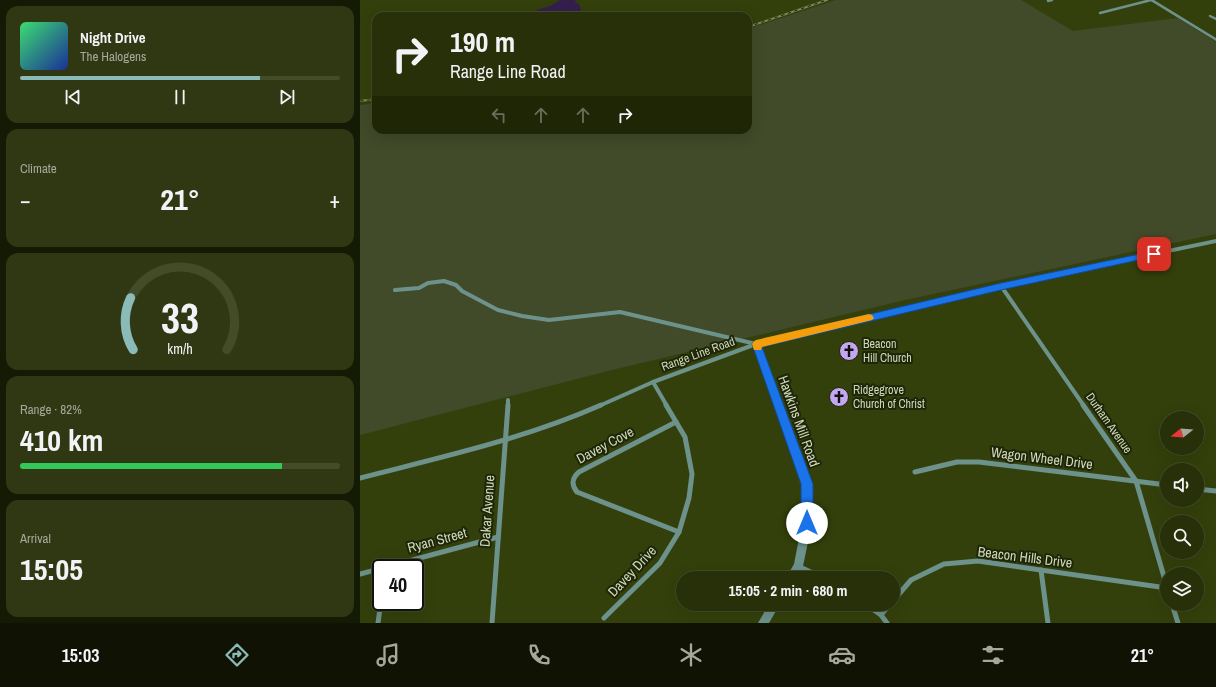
<!DOCTYPE html>
<html lang="en">
<head>
<meta charset="utf-8">
<style>
	:root { --surface:#273008; --page:#2f3812; --text:#f1f3f6; --muted:#a4a99c; --line:#434b29; --accent:#8bbbb9 }
	body { margin:0; font-family:"Archivo Narrow",sans-serif; background:var(--page); color:var(--text); height:100vh; display:flex; flex-direction:column; font-size:15px; white-space:nowrap }
	* { box-sizing:border-box; margin:0 }
	p { font-size:13px; color:var(--muted) }
	.icon { flex:none; width:22px; height:22px; fill:none; stroke:currentColor; stroke-width:2; stroke-linecap:round; stroke-linejoin:round }
	.map { position:relative; flex:1; overflow:hidden }
	.side { display:flex; flex-direction:column; gap:6px; padding:6px; background:#151a04; width:360px }
	.side>* { flex:none }
	.banner { position:absolute; left:12px; top:12px; width:380px; height:122px; border-radius:12px; box-shadow:0 4px 16px #0002,0 0 0 1px var(--line); background:#273008; color:var(--text); overflow:hidden }
	.needle { width:26px; rotate:253deg }
	.tools { position:absolute; left:800px; top:411px; display:grid; gap:8px }
	.tools a { display:grid; place-items:center; width:44px; height:44px; border-radius:50%; background:var(--surface); box-shadow:0 4px 16px #0002,0 0 0 1px var(--line); font-size:20px }
	.speed { position:absolute; left:12px; top:559px; display:flex; gap:8px; font-size:20px; font-weight:700; text-align:center }
	.speed>* { display:grid; place-content:center; width:52px; height:52px; border-radius:50%; background:var(--surface); box-shadow:0 4px 16px #0002,0 0 0 1px var(--line); line-height:1 }
	.speed .limit { border:2px solid #111; border-radius:6px; background:#fff; color:#111 }
	.pin { position:absolute; display:grid; place-items:center; width:34px; height:34px; color:#fff; margin:-17px; border-radius:8px; box-shadow:0 2px 6px #0006 }
	.me { position:absolute; width:44px; margin:-22px; rotate:0deg; stroke-linejoin:round; filter:drop-shadow(0 0 3px #0008) }
	.turn { display:flex; align-items:center; gap:14px; height:84px; padding:0 12px; font-size:18px }
	.turn .icon { width:52px; height:52px; stroke-width:2.5 }
	.turn b { display:block; font-size:28px; line-height:34px }
	.lanes { display:flex; align-items:center; height:38px; padding:0 12px; background:#0003; justify-content:center; gap:20px; direction:ltr }
	.lanes .off { opacity:.35 }
	.big { font-size:30px; font-weight:800; line-height:1.1 }
	.side .widget { flex:1; display:flex; flex-direction:column; justify-content:center; gap:6px; min-width:0; padding:0 14px; border-radius:12px; background:var(--page) }
	.side .dial { align-items:center; gap:0 }
	.dial svg { height:104px; overflow:visible; fill:none; stroke:var(--line); stroke-width:7; stroke-linecap:round; text-anchor:middle }
	.dial text { fill:var(--text); stroke:none }
	.song { display:flex; align-items:center; gap:12px }
	.cover { width:48px; height:48px; border-radius:6px; background:linear-gradient(135deg,hsl(140 70% 55%),hsl(230 70% 35%)) }
	.played { height:4px; border-radius:2px; background:linear-gradient(90deg,var(--accent) 75%,var(--line) 75%) }
	.keys { display:flex; justify-content:space-around; direction:ltr }
	.heat { display:flex; justify-content:space-between; align-items:center; font-size:22px; direction:ltr }
	.charge { height:6px; border-radius:3px; background:linear-gradient(90deg,#34c759 82%,var(--line) 0) }
	.trip { position:absolute; left:316px; top:571px; width:224px; height:40px; border-radius:20px; background:var(--surface); box-shadow:0 4px 16px #0002,0 0 0 1px var(--line); font-weight:800; line-height:40px; text-align:center }
	.dock { display:flex; height:64px; justify-content:space-around; align-items:center; background:#101303; color:var(--muted) }
	.dock .icon { width:28px; height:28px }
	.dock .current { color:var(--accent) }
	.dock b { font-size:18px; color:var(--text) }
	main { display:flex; flex:1; min-height:0 }
	.map>svg:first-child { display:block }
	.green { fill:#414a29 }
	.water { fill:#331e4e }
	.lines { fill:none; stroke-linecap:round; stroke-linejoin:round }
	.minor-far2 { stroke:#6d928b; stroke-width:2.5 }
	.minor-far1 { stroke:#6d928b; stroke-width:4 }
	.minor { stroke:#6d928b; stroke-width:5 }
	.tertiary { fill:#6d928b; fill-rule:evenodd }
	.rail-casing { stroke:#7d885c; stroke-width:2 }
	.rail { stroke:#1e2509; stroke-width:1; stroke-dasharray:3.5; stroke-linecap:butt }
	.route { fill:#1a73e8; stroke:#114b97 }
	.slow { fill:#f59e0b }
	.labels { text-anchor:middle; dominant-baseline:central; stroke-width:4; stroke-linejoin:round; paint-order:stroke }
	.poi-label { font-size:12px; fill:#ced9b7; stroke:#1e2509; text-anchor:start }
	.street-label { font-size:12px; fill:#ced9b7; stroke:#1e2509 }
	.near-street-label { font-size:14px; fill:#ced9b7; stroke:#1e2509 }
</style>
</head>
<body>
<main>
<section class="side">
<div class="widget">
<div class="song"><i class="cover"></i><div><b>Night Drive</b><p>The Halogens</p></div></div>
<div class="played"></div>
<div class="keys"><svg class="icon" aria-label="previous" viewBox="0 0 24 24"><path d="M18 5L8 12l10 7zM5 5v14"/></svg><svg class="icon" aria-label="pause" viewBox="0 0 24 24"><path d="M8 5v14M16 5v14"/></svg><svg class="icon" aria-label="next" viewBox="0 0 24 24"><path d="M6 5l10 7-10 7zM19 5v14"/></svg></div>
</div>
<div class="widget"><p>Climate</p>
<div class="heat"><a>−</a><b class="big">21°</b><a>+</a></div>
</div>
<div class="widget dial"><svg viewBox="0 0 100 80">
<path d="M14 69A42 42 0 1 1 86 69"/>
<path d="M14 69A42 42 0 0 1 12 29" stroke="#8bbbb9"/>
<text x="50" y="56" font-size="32" font-weight="700">33</text>
<text x="50" y="72" font-size="11">km/h</text>
</svg></div>
<div class="widget"><p>Range · 82%</p><b class="big">410 km</b><div class="charge"></div></div>
<div class="widget"><p>Arrival</p><b class="big">15:05</b></div>
</section>
<div class="map">
<svg width="856" height="623" viewBox="0 0 856 623">
	<rect width="100%" height="100%" fill="#34400b"/>
	<path class="green" d="M 476,0 L 661,0 L 713,31 L 818,18 L 856,42 L 856,234 L 545,300 L 248,371 L 0,435 L 0,105 L 16,103 L 16,130 L 388,130 L 388,29 Z"/>
	<path class="water" d="M 200,0 L 217,0 L 214,2 L 219,4 L 221,10 L 212,15 L 221,16 L 165,16 L 177,12 L 177,10 L 190,6 Z"/>
	<g class="lines">
		<g class="minor-far2">
			<path d="M 688,1 L 692,0"/>
			<path d="M 740,13 L 791,0"/>
			<path d="M 850,16 L 856,19"/>
		</g>
		<g class="minor-far1">
			<path d="M 641,286 L 724,406"/>
			<path d="M 35,290 L 59,288 L 68,283 L 84,281 L 96,285 L 102,291 L 138,310 L 162,316 L 189,320 L 260,312 L 396,344"/>
			<path d="M 293,382 L 307,406"/>
			<path d="M 148,406 L 148,400"/>
			<path d="M 239,406 L 293,382 L 396,344"/>
		</g>
		<g class="minor">
			<path d="M 723,405 L 776,481 L 807,587"/>
			<path d="M 316,422 L 219,472 C 212,478 211,485 217,492 L 319,532"/>
			<path d="M 555,472 L 597,462 L 619,462 L 807,485"/>
			<path d="M 0,478 C 82,457 164,439 241,405"/>
			<path d="M 837,489 L 856,491"/>
			<path d="M 438,566 L 463,578"/>
			<path d="M 681,570 L 688,623"/>
			<path d="M 0,574 L 138,537"/>
			<path d="M 533,601 L 551,580 L 584,564 L 618,561 L 807,588"/>
			<path d="M 505,604 L 521,615 L 527,623"/>
			<path d="M 812,604 L 818,623"/>
			<path d="M 521,615 L 530,604"/>
			<path d="M 244,618 L 300,563 L 319,532 L 329,498 L 332,474 L 325,437 L 306,405"/>
			<path d="M 18,623 L 21,601"/>
			<path d="M 132,623 L 148,405"/>
		</g>
		<g class="tertiary">
			<path d="M 789,0 L 794,0 L 856,38 L 856,41 Z"/>
			<path d="M 856,239 L 856,243 L 641,288 L 400,346 L 451,484 L 452,523 L 443,566 L 436,578 L 426,578 L 434,564 L 442,523 L 443,484 L 392,344 L 393,342 L 641,284 Z"/>
			<path d="M 409,604 L 420,604 L 409,623 L 398,623 Z"/>
		</g>
		<g class="rail-casing">
			<g id="rail">
				<path d="M 388,27 L 467,0"/>
				<path d="M 0,101 L 16,99"/>
			</g>
		</g>
		<use href="#rail" class="rail"/>
	</g>
	<path class="route" d="M 794,251 L 799,254 L 797,256 L 641,290 L 402,347 L 453,484 L 453,523 L 451,528 L 447,529 L 443,528 L 441,523 L 441,484 L 392,344 L 393,342 L 641,283 Z"/>
	<path class="slow" d="M 509,314 L 512,315 L 514,318 L 512,320 L 402,347 L 401,350 L 394,350 L 392,344 L 393,342 L 396,340 Z"/>
	<defs>
		<g id="church-disc" transform="scale(1)"><circle r="9.5" fill="#c4a7f1" stroke="#1e2509"/><path d="M-1.2-6h2.4v3.5h3.3v2.4h-3.3V6h-2.4V-.1h-3.3v-2.4h3.3Z" fill="#111"/></g>
	</defs>
	<g fill-rule="evenodd">
		<use href="#church-disc" x="489" y="351"/>
		<use href="#church-disc" x="479" y="397"/>
	</g>
	<g class="labels">
		<g class="poi-label">
			<text x="503" y="344">Beacon<tspan x="503" dy="14">Hill Church</tspan></text>
			<text x="493" y="390">Ridgegrove<tspan x="493" dy="14">Church of Christ</tspan></text>
		</g>
		<g class="street-label">
			<text transform="translate(338 354) rotate(-20)">Range Line Road</text>
			<text transform="translate(749 423) rotate(55)">Durham Avenue</text>
		</g>
		<g class="near-street-label">
			<text transform="translate(439 421) rotate(70)">Hawkins Mill Road</text>
			<text transform="translate(245 445) rotate(-28)">Davey Cove</text>
			<text transform="translate(682 458) rotate(7)">Wagon Wheel Drive</text>
			<text transform="translate(127 511) rotate(-86)">Dakar Avenue</text>
			<text transform="translate(77 540) rotate(-15)">Ryan Street</text>
			<text transform="translate(665 557) rotate(7)">Beacon Hills Drive</text>
			<text transform="translate(272 571) rotate(-47)">Davey Drive</text>
		</g>
	</g>
</svg>
<div class="tools">
<a><svg class="needle" viewBox="-14 -14 28 28"><path d="M0-13l5 13h-10z" fill="#e53935"/><path d="M0 13l5-13h-10z" fill="#a4a99c"/></svg></a>
<a><svg class="icon" aria-label="sound" viewBox="0 0 24 24"><path d="M4 9h4l5-4v14l-5-4H4zM17 9q2 3 0 6"/></svg></a>
<a><svg class="icon" aria-label="search" viewBox="0 0 24 24"><circle cx="10" cy="10" r="6"/><path d="M15 15l6 6"/></svg></a>
<a><svg class="icon" aria-label="layers" viewBox="0 0 24 24"><path d="M12 4l9 5-9 5-9-5zM3 14l9 5 9-5"/></svg></a>
</div>
<div class="speed"><div class="limit">40</div></div>
<div class="pin" style="left:794px;top:254px;background:#d93025"><svg class="icon" aria-label="arrive" viewBox="0 0 24 24"><path d="M6 21V4h12l-3 4 3 4H6"/></svg></div>
<svg class="me" style="left:447px;top:523px" viewBox="-20 -20 40 40"><circle r="19" fill="#fff"/><path d="M0-13L10 11 0 6-10 11z" fill="#1a73e8"/></svg>
<div class="trip">15:05 · 2 min · 680 m</div>
<div class="banner">
<div class="turn"><svg class="icon" aria-label="right" viewBox="0 0 24 24"><path d="M7 20v-9h11M14 6l5 5-5 5"/></svg><div><b>190 m</b>Range Line Road</div></div>
<div class="lanes"><svg class="icon off" aria-label="left" viewBox="0 0 24 24"><path d="M17 20v-9H6M10 6l-5 5 5 5"/></svg><svg class="icon off" aria-label="ahead" viewBox="0 0 24 24"><path d="M12 20V5M6 11l6-6 6 6"/></svg><svg class="icon off" aria-label="ahead" viewBox="0 0 24 24"><path d="M12 20V5M6 11l6-6 6 6"/></svg><svg class="icon" aria-label="right" viewBox="0 0 24 24"><path d="M7 20v-9h11M14 6l5 5-5 5"/></svg></div>
</div>
</div>
</main>
<nav class="dock">
<b>15:03</b>
<svg class="icon current" aria-label="directions" viewBox="0 0 24 24"><path d="M12 3l9 9-9 9-9-9zM9 14v-3h6M13 9l2 2-2 2"/></svg>
<svg class="icon" aria-label="music" viewBox="0 0 24 24"><path d="M9 18V5l10-2v13"/><circle cx="6" cy="18" r="3"/><circle cx="16" cy="16" r="3"/></svg>
<svg class="icon" aria-label="phone" viewBox="0 0 24 24"><path d="M5 4h4l2 5-3 2q2 4 5 5l2-3 5 2v4C11 20 4 13 5 4z"/></svg>
<svg class="icon" aria-label="climate" viewBox="0 0 24 24"><path d="M12 3v18M4 7l16 10M4 17L20 7"/></svg>
<svg class="icon" aria-label="car" viewBox="0 0 24 24"><path d="M5 17H2v-5l4-1 3-4h7l3 4 3 1v5h-3M9 17h6M6 11h13"/><circle cx="7" cy="17" r="2"/><circle cx="17" cy="17" r="2"/></svg>
<svg class="icon" aria-label="filters" viewBox="0 0 24 24"><path d="M4 7h16M4 17h16"/><circle cx="9" cy="7" r="2"/><circle cx="15" cy="17" r="2"/></svg>
<b>21°</b>
</nav>
</body>
</html>
